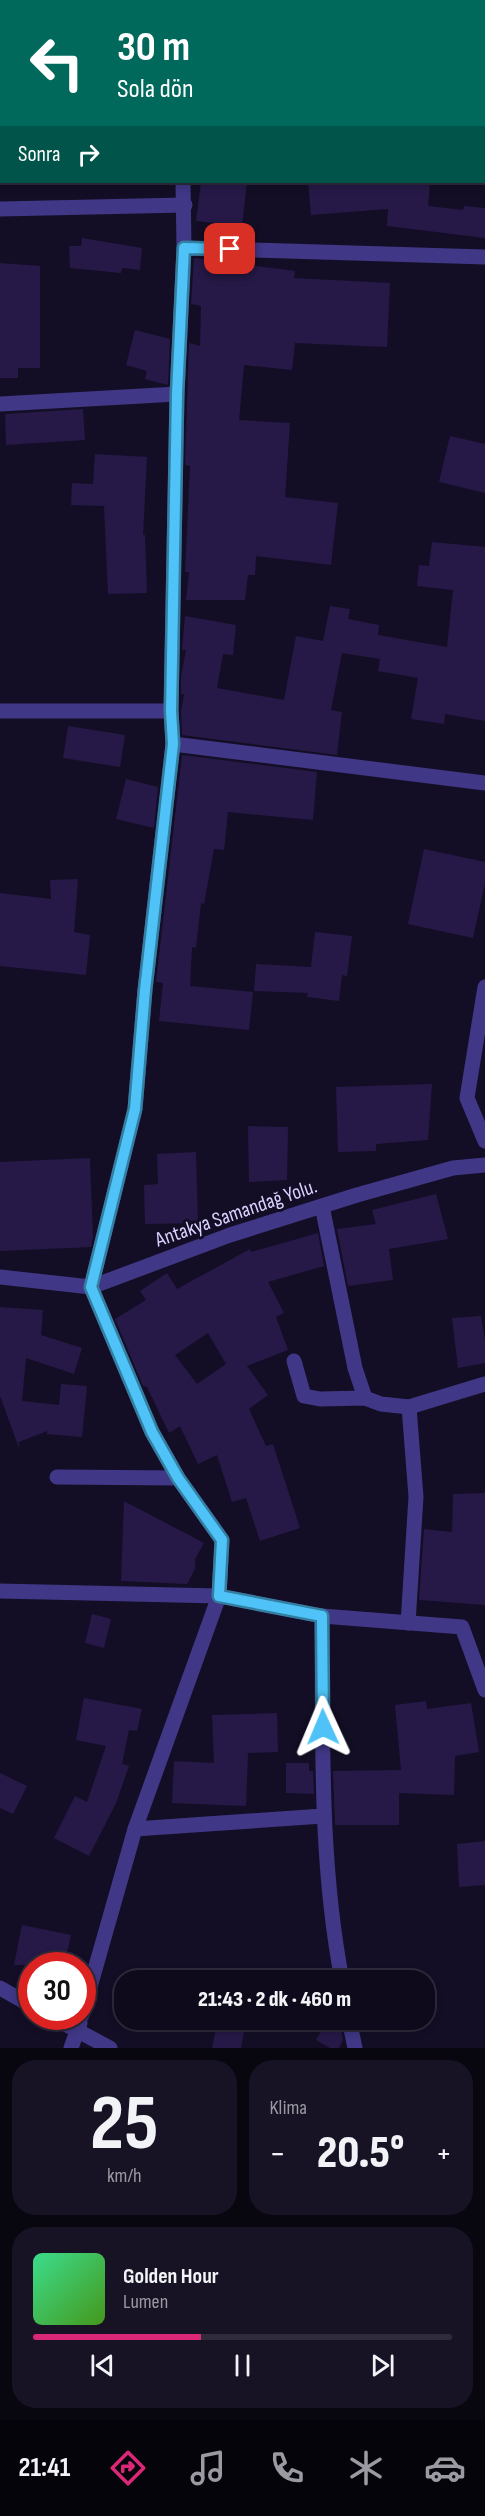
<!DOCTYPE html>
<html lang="tr">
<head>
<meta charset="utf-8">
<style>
	:root { --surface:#0e0a1c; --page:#171325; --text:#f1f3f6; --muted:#9b9aa3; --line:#2e2b3b; --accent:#db2777 }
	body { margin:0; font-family:"Sofia Sans Condensed",sans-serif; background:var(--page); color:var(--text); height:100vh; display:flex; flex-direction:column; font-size:22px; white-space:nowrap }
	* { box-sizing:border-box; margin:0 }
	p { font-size:20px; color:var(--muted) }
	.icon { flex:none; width:33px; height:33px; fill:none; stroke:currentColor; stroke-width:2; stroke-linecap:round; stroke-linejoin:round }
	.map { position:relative; height:2048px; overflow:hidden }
	.sheet { display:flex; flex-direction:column; gap:12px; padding:12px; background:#08060f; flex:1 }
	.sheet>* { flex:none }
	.guide { position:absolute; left:0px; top:0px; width:486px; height:183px; box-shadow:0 3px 9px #0003,0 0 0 2px var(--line); background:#00695c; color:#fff; overflow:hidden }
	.speed { position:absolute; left:18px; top:1952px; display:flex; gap:12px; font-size:30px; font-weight:700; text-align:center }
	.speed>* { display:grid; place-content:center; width:78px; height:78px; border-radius:50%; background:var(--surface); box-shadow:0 3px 9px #0003,0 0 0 2px var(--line); line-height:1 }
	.speed .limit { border:9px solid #d22; background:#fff; color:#111 }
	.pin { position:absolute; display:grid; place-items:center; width:51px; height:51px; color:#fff; margin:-26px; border-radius:12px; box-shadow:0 3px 9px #0006 }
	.me { position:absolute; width:66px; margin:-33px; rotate:359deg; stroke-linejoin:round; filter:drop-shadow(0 0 4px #0008) }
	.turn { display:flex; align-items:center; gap:21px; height:126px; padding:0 18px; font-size:27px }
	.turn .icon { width:78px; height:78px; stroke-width:2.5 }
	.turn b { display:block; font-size:42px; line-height:51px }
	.then { display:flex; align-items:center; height:57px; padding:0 18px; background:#0003; gap:12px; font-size:22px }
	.big { font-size:45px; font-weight:800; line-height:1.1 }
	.sheet .widget { flex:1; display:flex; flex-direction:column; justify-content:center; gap:9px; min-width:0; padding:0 21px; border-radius:24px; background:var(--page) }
	.sheet .dial { align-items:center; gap:0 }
	.dial b { font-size:78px; line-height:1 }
	.song { display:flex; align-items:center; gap:18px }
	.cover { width:72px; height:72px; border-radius:9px; background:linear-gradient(135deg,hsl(150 70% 55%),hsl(100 70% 35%)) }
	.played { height:6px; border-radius:3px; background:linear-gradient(90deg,var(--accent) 40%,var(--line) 40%) }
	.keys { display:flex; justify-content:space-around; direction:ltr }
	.heat { display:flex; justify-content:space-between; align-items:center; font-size:33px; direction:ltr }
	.sheet .tiles { flex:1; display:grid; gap:12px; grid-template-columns:1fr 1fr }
	.widget:last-child { grid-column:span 2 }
	.trip { position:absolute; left:114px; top:1970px; width:321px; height:60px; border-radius:24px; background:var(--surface); box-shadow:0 3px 9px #0003,0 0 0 2px var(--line); font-weight:800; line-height:60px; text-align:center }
	.menu { display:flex; height:96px; justify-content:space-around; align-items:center; background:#06040b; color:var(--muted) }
	.menu .icon { width:42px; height:42px }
	.menu .current { color:var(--accent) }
	.menu b { font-size:27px; color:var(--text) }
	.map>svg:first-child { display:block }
	.building { fill:#261947; fill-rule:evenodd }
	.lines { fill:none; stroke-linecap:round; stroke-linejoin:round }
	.minor { stroke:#403786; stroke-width:15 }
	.route-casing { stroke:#337fa1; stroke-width:15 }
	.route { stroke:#4fc3f7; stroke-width:10 }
	.labels { text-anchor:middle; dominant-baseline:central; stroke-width:6; stroke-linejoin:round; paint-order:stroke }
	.street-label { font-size:21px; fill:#dad2ff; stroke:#130e25 }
</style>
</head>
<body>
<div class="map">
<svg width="485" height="2048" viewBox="0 0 485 2048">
	<rect width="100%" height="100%" fill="#130e25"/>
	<g class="building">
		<path d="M 201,182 L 247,182 L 242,226 L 196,221 Z"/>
		<path d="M 308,182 L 405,182 L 430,184 L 428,206 L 463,210 L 464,206 L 485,208 L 485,238 L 387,226 L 388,209 L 311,215 Z"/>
		<path d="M 82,238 L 142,248 L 140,270 L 122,268 L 121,273 L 70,268 L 69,246 L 81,246 Z"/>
		<path d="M 194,258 L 295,271 L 294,278 L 390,283 L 387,347 L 295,343 L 292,370 L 244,365 L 239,420 L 290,423 L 285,497 L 338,503 L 331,565 L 256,556 L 255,575 L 248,575 L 245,600 L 186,600 L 189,572 L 185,572 L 190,466 L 185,465 L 189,343 L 200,346 L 201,306 L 191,304 Z"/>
		<path d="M 0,263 L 40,266 L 40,368 L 18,368 L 18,378 L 0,378 Z"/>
		<path d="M 135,330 L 170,339 L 168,385 L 145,379 L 147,371 L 126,365 Z"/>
		<path d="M 83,409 L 85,440 L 6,445 L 5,414 Z"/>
		<path d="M 450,436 L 485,444 L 485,493 L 439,482 Z"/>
		<path d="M 95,454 L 147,457 L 143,535 L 145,535 L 147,593 L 108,594 L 104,506 L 71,505 L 72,483 L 93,484 Z"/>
		<path d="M 432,542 L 485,547 L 485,721 L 445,714 L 444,724 L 411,719 L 418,678 L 378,671 L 380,659 L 342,653 L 331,710 L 342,712 L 337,755 L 182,735 L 181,712 L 184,694 L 181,694 L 181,677 L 186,650 L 182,650 L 185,616 L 236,625 L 233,655 L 223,654 L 217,688 L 284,700 L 296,636 L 323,641 L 330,606 L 350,609 L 348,619 L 379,625 L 378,635 L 447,647 L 453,590 L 417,586 L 419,565 L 429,566 Z"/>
		<path d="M 68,726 L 125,735 L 120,767 L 63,758 Z"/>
		<path d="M 182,755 L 317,772 L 313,820 L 228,812 L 224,850 L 214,849 L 204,904 L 201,903 L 196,948 L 192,947 L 190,986 L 253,992 L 249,1030 L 159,1021 L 163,983 L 156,982 Z"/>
		<path d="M 126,779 L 158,787 L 154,828 L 116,819 Z"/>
		<path d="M 424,849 L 485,862 L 485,883 L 473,938 L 408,924 Z"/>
		<path d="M 78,879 L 74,932 L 90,935 L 86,975 L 0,966 L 0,893 L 51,899 L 50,880 Z"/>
		<path d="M 315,932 L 352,936 L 347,976 L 342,975 L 339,1001 L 307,997 L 308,993 L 254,991 L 256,964 L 311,967 Z"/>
		<path d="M 432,1084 L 428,1140 L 376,1144 L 376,1151 L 338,1152 L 336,1087 Z"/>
		<path d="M 248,1126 L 288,1127 L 287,1180 L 249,1182 Z"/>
		<path d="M 196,1152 L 198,1223 L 145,1224 L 144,1185 L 158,1184 L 157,1154 Z"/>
		<path d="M 90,1158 L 93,1237 L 91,1247 L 0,1251 L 0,1162 Z"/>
		<path d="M 436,1194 L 448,1239 L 389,1249 L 393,1280 L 348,1286 L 337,1229 L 376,1224 L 372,1210 Z"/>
		<path d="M 318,1233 L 324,1266 L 268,1282 L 284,1313 L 276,1317 L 288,1350 L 247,1366 L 268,1395 L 249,1409 L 266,1446 L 273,1444 L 300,1528 L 260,1541 L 246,1498 L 232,1502 L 217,1455 L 198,1464 L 180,1426 L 169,1433 L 147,1387 L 143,1386 L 115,1319 L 146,1300 L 140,1291 L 167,1273 L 177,1289 L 250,1249 L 251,1252 ZM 208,1333 L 226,1364 L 197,1384 L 175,1355 Z"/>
		<path d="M 0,1307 L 43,1310 L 41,1335 L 82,1348 L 74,1374 L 26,1358 L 22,1401 L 59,1405 L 61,1384 L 87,1386 L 82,1437 L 47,1434 L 47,1431 L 19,1442 L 19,1448 L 0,1396 Z"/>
		<path d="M 481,1316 L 485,1341 L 485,1363 L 458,1368 L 452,1318 Z"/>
		<path d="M 485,1493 L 485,1605 L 419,1600 L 424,1529 L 452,1532 L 453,1494 Z"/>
		<path d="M 124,1501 L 204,1543 L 195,1559 L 195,1569 L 187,1584 L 121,1581 Z"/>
		<path d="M 92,1614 L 111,1619 L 104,1648 L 85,1643 Z"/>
		<path d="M 84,1698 L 142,1709 L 137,1731 L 129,1730 L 122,1764 L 129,1766 L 116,1803 L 89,1856 L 54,1838 L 75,1796 L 87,1802 L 106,1746 L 76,1740 Z"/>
		<path d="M 426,1701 L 427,1709 L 471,1703 L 479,1752 L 455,1756 L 454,1795 L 399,1793 L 399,1825 L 335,1825 L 333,1771 L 401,1770 L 395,1705 Z"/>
		<path d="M 277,1713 L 278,1752 L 248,1753 L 246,1806 L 172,1803 L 174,1761 L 214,1763 L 212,1715 Z"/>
		<path d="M 286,1763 L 309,1763 L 309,1771 L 313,1771 L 314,1794 L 286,1793 Z"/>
		<path d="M 0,1773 L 27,1786 L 13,1814 L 0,1808 Z"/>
		<path d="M 485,1841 L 485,1885 L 459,1887 L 457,1844 Z"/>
		<path d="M 22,1925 L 71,1935 L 64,1965 L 14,1965 Z"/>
		<path d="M 218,2019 L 238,2019 L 235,2030 L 244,2032 L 241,2048 L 212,2048 Z"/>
		<path d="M 328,2019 L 340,2023 L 343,2040 L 339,2048 L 330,2048 L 316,2040 Z"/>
	</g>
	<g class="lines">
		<g class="minor">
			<path d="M 175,0 L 176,2"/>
			<path d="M 0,88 L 2,87"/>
			<path d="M 0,209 L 185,205"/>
			<path d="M 184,248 L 485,257"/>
			<path d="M 0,404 L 177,394"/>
			<path d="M 0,711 L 171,711"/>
			<path d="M 173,744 L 485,783"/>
			<path d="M 485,987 L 467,1098 L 485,1141"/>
			<path d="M 322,1206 L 355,1368 L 365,1398"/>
			<path d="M 0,1277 L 91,1287 L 230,1235 L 357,1195 L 453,1168 L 485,1165"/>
			<path d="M 294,1361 L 304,1396 L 320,1399 L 365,1398 L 381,1404 L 409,1407"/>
			<path d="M 57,1477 L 178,1478"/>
			<path d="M 0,1591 L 219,1596 L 322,1616 L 462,1627 L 485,1690"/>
			<path d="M 322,1616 C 323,1737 319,1860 342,1980"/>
			<path d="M 408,1623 L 416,1497 L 409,1407 L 485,1384"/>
			<path d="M 135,1829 L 323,1816"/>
			<path d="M 0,1988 L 32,2006"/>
			<path d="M 82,2015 L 135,1829 L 219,1596 L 222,1540 L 178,1478 L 152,1432 L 91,1287 L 135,1109 L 145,990 L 173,744 L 171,711 L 177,394 L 184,248 L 183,182"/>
			<path d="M 50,2016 L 110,2048"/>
			<path d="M 349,2019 L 355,2048"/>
			<path d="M 71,2048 L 80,2023"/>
		</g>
	</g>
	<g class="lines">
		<g class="route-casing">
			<path id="route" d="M 230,249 L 184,248 L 177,394 L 171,711 L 173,744 L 145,990 L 135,1109 L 91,1287 L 152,1432 L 178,1478 L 222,1540 L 219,1596 L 322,1616 L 323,1727"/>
		</g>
		<use href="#route" class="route"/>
	</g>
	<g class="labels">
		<g class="street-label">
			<text transform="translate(236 1213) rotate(-19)">Antakya Samandağ Yolu.</text>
		</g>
	</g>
</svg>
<div class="speed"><div class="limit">30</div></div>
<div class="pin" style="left:230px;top:249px;background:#d93025"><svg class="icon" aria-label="arrive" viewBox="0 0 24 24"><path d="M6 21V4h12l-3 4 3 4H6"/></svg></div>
<svg class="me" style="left:323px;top:1727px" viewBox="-20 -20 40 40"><path d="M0-17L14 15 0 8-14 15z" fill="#4fc3f7" stroke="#fff" stroke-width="4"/></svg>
<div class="trip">21:43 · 2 dk · 460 m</div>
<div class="guide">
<div class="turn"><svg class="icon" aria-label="left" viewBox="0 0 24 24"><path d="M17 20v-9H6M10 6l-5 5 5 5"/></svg><div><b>30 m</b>Sola dön</div></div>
<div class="then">Sonra<svg class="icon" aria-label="right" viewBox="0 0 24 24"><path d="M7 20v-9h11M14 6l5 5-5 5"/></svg></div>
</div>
</div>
<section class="sheet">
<div class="tiles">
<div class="widget dial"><b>25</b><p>km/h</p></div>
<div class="widget"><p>Klima</p>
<div class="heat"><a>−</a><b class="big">20.5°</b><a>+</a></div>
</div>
<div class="widget">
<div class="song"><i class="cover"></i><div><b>Golden Hour</b><p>Lumen</p></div></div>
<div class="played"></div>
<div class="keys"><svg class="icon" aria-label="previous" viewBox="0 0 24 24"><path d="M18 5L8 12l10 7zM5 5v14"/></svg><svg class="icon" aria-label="pause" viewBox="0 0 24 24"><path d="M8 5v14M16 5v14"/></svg><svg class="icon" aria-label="next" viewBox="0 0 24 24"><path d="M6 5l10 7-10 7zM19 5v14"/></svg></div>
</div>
</div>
</section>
<nav class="menu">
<b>21:41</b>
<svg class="icon current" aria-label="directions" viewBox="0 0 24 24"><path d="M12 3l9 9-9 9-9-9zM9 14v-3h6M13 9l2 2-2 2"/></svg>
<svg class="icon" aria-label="music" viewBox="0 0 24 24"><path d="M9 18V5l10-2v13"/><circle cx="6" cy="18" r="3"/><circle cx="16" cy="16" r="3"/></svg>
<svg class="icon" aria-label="phone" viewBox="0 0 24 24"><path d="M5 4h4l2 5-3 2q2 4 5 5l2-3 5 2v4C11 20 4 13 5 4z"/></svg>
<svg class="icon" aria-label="climate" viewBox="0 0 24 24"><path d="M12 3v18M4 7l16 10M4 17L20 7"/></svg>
<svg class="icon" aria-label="car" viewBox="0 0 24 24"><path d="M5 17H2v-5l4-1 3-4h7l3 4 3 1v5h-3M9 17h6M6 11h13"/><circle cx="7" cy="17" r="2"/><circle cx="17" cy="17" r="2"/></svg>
</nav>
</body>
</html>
